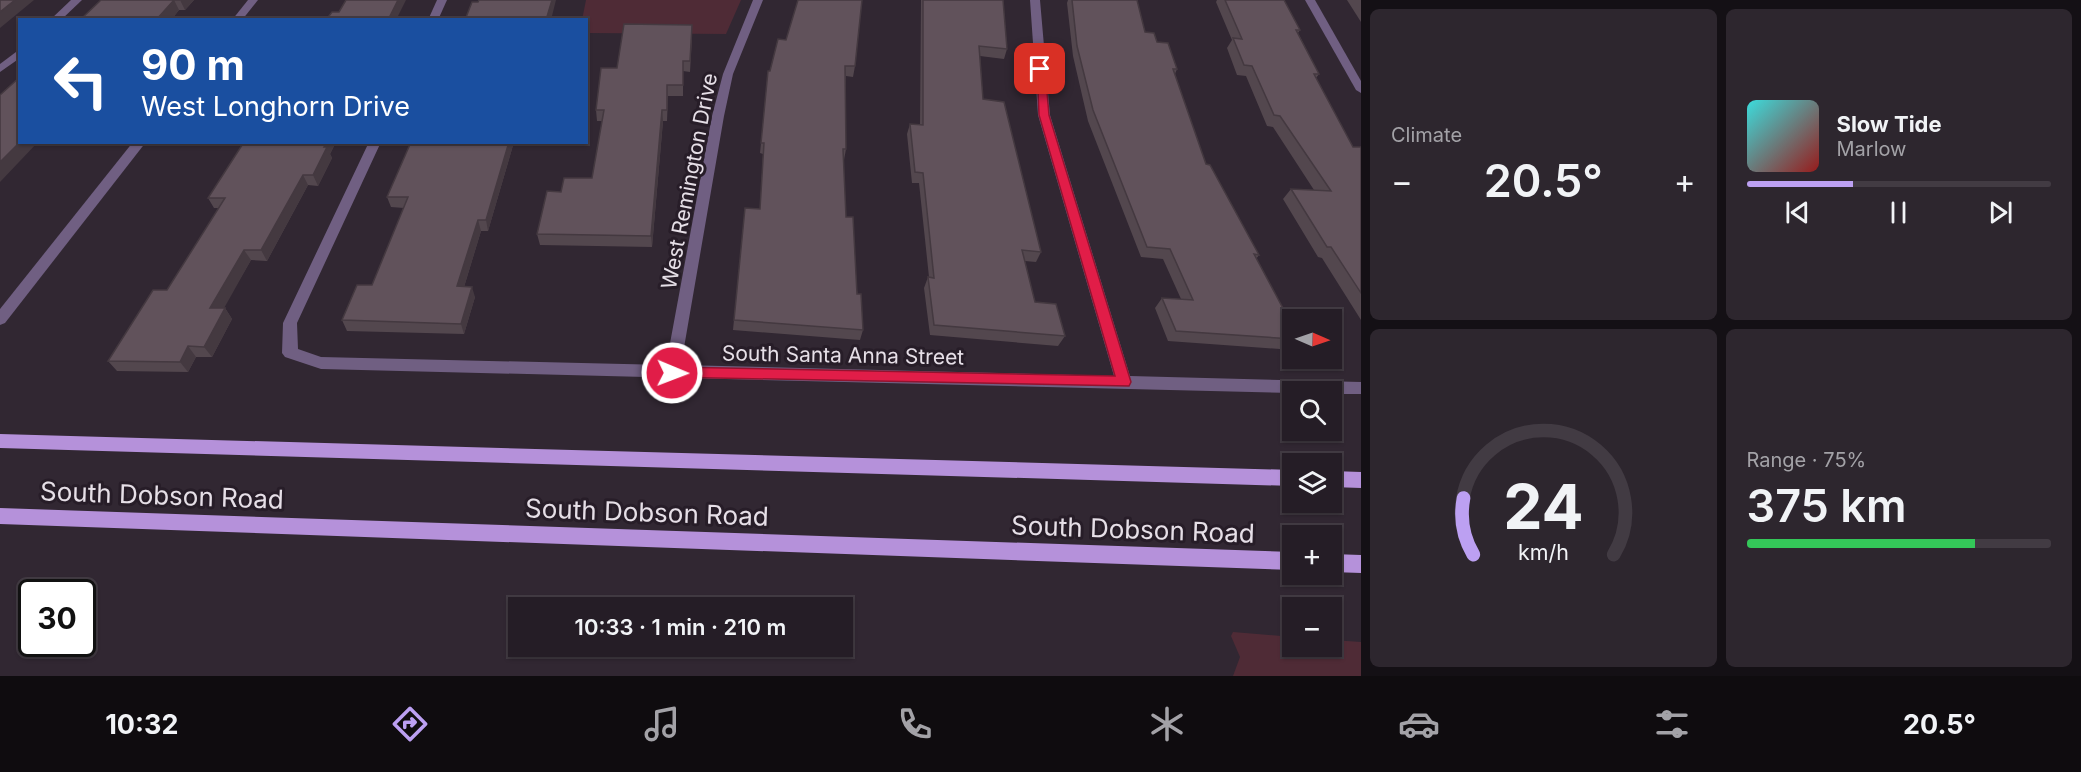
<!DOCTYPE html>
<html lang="en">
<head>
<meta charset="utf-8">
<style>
	:root { --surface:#251d26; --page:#2d262e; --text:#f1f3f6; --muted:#a3a2a7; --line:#423b43; --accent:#bca0f2 }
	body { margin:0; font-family:Inter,sans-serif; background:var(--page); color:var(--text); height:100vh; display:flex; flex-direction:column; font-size:22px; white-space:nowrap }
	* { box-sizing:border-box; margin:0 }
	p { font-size:20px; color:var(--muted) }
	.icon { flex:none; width:33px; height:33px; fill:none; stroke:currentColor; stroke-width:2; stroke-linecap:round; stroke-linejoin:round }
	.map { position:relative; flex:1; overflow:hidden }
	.panel { display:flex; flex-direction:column; gap:9px; padding:9px; background:#141015; width:720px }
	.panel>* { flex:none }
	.banner { position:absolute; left:18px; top:18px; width:570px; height:126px; border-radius:0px; box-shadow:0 2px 4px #0004,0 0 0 2px var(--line); background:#1a4fa0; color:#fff; overflow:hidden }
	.needle { width:39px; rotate:92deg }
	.fabs { position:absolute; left:1282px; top:309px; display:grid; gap:12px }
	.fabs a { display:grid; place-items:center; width:60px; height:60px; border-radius:0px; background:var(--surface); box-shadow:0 2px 4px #0004,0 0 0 2px var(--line); font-size:30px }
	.speed { position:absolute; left:18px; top:579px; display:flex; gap:12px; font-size:30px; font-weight:700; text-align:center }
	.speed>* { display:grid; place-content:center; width:78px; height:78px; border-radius:50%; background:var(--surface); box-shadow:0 2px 4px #0004,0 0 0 2px var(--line); line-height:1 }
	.speed .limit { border:3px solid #111; border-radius:9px; background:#fff; color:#111 }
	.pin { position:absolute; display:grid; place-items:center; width:51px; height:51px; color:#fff; margin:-26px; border-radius:12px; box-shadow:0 3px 9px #0006 }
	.me { position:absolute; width:66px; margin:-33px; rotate:91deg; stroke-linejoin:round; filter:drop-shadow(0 0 4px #0008) }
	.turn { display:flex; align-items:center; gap:21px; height:126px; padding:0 24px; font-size:27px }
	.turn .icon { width:78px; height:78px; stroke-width:2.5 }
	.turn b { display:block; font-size:42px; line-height:51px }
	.big { font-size:45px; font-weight:600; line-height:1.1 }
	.panel .widget { flex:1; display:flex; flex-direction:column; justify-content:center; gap:9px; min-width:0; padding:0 21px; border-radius:9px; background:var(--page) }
	.panel .dial { align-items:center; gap:0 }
	.dial svg { height:156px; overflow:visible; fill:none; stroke:var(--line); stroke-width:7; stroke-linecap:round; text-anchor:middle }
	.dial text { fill:var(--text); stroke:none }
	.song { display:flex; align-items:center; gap:18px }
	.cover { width:72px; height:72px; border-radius:9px; background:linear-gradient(135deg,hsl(180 70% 55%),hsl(0 70% 35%)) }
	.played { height:6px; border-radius:3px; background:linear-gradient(90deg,var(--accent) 35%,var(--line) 35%) }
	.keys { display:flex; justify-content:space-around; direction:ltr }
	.heat { display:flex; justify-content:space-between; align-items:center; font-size:33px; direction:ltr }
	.charge { height:9px; border-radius:4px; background:linear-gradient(90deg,#34c759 75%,var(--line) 0) }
	.panel .tiles { flex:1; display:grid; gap:9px; grid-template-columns:repeat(2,1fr) }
	.trip { position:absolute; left:508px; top:597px; width:345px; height:60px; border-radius:0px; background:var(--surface); box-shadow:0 2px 4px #0004,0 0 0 2px var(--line); font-weight:600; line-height:60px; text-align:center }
	.tabs { display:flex; height:96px; justify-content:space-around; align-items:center; background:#0f0c0f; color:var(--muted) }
	.tabs .icon { width:42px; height:42px }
	.tabs .selected { color:var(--accent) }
	.tabs b { font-size:27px; color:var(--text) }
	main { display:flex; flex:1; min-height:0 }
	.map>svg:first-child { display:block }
	.green { fill:#4f2b36 }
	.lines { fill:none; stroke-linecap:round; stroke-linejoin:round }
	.minor { fill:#705f82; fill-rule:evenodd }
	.major { fill:#b591da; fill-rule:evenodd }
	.wall { fill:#53474e }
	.shaded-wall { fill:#443940 }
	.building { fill:#61525b; stroke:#443940; stroke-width:1.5 }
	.route { fill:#e11d48; stroke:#92132f; stroke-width:1.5 }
	.labels { text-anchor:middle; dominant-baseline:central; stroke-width:6; stroke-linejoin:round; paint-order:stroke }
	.street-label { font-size:21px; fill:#e6dfe7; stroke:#271d28 }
	.near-street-label { font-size:26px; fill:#e6dfe7; stroke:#271d28 }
</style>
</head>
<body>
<main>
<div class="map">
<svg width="1361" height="676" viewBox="0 0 1361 676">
	<rect width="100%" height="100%" fill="#312732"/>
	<g class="green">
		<path d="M 586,0 L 741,0 L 726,34 L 587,33 L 586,20 L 582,20 Z"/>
		<path d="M 1233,632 L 1293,637 L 1293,646 L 1332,646 L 1332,640 L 1361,642 L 1361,676 L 1233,676 L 1240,657 L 1231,636 Z"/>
	</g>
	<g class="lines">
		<g class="minor">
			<path d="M 71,0 L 82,0 L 61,20 L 50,20 Z"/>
			<path d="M 248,0 L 258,0 L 242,20 L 232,20 Z"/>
			<path d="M 437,0 L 447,0 L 438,20 L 428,20 Z"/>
			<path d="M 753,0 L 763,0 L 733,74 L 724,116 L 681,365 L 1114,376 L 1038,115 L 1030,0 L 1040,0 L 1050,115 L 1130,376 L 1361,382 L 1361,394 L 1332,394 L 1332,392 L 1293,393 L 321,369 L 285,357 L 282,353 L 283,323 L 369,142 L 381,142 L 297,323 L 298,349 L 321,357 L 666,365 L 712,116 L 723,74 Z"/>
			<path d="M 1305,0 L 1315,0 L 1361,81 L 1361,93 L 1356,90 Z"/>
			<path d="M 20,49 L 20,58 L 0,72 L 0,64 Z"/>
			<path d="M 133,142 L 146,142 L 5,323 L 0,325 L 0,309 Z"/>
		</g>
		<g class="major">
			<path d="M 0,434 L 1293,470 L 1293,486 L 0,448 Z"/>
			<path d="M 1332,471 L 1361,472 L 1361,488 L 1332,487 Z"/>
			<path d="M 0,508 L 1293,552 L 1293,570 L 0,524 Z"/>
			<path d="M 1332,554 L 1361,555 L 1361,573 L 1332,572 Z"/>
		</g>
	</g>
	<g class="wall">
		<path d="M 101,0 L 194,0 L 185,10 L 179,10 L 171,20 L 80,20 Z"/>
		<path d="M 921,0 L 1003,0 L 1007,49 L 1004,59 L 980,56 L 983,99 L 1041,252 L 1036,262 L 1025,261 L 1035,302 L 1065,336 L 1058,346 L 930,335 L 924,288 L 928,277 L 929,277 L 919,183 L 912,183 L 907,134 L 910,124 L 920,124 Z"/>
		<path d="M 1068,0 L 1137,0 L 1145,32 L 1157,42 L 1177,69 L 1175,74 L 1206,164 L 1259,255 L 1256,259 L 1285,312 L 1293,320 L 1293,350 L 1168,341 L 1155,308 L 1162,298 L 1181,299 L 1163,259 L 1141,257 L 1088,121 L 1073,56 L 1067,3 Z"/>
		<path d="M 1217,0 L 1284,0 L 1300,30 L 1298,33 L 1319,74 L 1316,78 L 1353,147 L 1361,147 L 1361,320 L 1322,258 L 1318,257 L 1283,199 L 1291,189 L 1314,190 L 1273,127 L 1267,126 L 1246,76 L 1237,75 L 1227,48 L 1232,40 L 1216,2 Z"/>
		<path d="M 1347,0 L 1361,0 L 1361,22 Z"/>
		<path d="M 692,36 L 690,72 L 683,71 L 683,96 L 668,96 L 667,121 L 663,121 L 652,247 L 540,245 L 537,234 L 561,192 L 592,178 L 602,121 L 597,121 L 596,110 L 617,68 Z"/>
		<path d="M 778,39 L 855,66 L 853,77 L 846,76 L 846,149 L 844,160 L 843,160 L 846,217 L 863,330 L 860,340 L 733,330 L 745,208 L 760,209 L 763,154 L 760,153 L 768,71 L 770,71 Z"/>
		<path d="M 242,142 L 336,142 L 330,154 L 332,158 L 318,186 L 308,185 L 267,261 L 251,260 L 223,308 L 225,308 L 232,319 L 212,357 L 196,357 L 188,372 L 117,371 L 108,361 L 167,290 L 219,208 L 214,208 L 208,198 L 243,144 Z"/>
		<path d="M 514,142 L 488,231 L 481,231 L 464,287 L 475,297 L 464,334 L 347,331 L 342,320 L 372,285 L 404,208 L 391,207 L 387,197 Z"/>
	</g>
	<g class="shaded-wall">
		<path d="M 15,0 L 34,0 L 0,28 L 0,12 Z"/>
		<path d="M 174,0 L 179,10 L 171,20 L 156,20 Z"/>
		<path d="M 180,0 L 194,0 L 185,10 Z"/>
		<path d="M 398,0 L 406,0 L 396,20 L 388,20 Z"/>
		<path d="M 552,0 L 556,0 L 551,20 L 546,20 Z"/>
		<path d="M 662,110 L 663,121 L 652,247 L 651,236 Z"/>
		<path d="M 20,142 L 38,142 L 0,182 L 0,162 Z"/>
		<path d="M 327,142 L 336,142 L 330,154 L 332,158 L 318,186 L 313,175 Z"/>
		<path d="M 509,142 L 514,142 L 488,231 L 486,220 Z"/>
		<path d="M 303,175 L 308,185 L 267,261 L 261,250 Z"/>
		<path d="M 478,220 L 481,231 L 461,297 L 457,286 Z"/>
		<path d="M 244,250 L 251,260 L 218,319 L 210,308 Z"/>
		<path d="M 472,287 L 475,297 L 464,334 L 461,324 Z"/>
		<path d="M 225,308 L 232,319 L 212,357 L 204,347 Z"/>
		<path d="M 188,346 L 196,357 L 188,372 L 180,362 Z"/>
	</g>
	<g class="building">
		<path d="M 0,0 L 15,0 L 0,12 Z"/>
		<path d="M 101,0 L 180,0 L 174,0 L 156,20 L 80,20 Z"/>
		<path d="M 346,0 L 398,0 L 388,20 L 326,20 L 332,12 L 339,12 Z"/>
		<path d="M 479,0 L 552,0 L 546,20 L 465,20 L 472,2 L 478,2 Z"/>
		<path d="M 798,0 L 862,0 L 855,66 L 845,66 L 846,149 L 843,149 L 846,217 L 853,217 L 857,294 L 861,294 L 863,330 L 734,320 L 745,208 L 760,209 L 764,143 L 761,143 L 768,71 L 770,71 L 778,39 L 786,40 Z"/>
		<path d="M 923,0 L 1003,0 L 1007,49 L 979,46 L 983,99 L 1004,102 L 1041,252 L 1022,250 L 1035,302 L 1056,304 L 1065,336 L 934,325 L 928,277 L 934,278 L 923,173 L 915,172 L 910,124 L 923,125 Z"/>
		<path d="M 1072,0 L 1137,0 L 1145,32 L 1154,33 L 1157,42 L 1168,43 L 1177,69 L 1173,69 L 1206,164 L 1210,165 L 1259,255 L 1254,254 L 1285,312 L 1298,313 L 1302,320 L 1293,320 L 1293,339 L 1176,331 L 1162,298 L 1193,300 L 1170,249 L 1147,247 L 1093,110 L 1077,46 Z"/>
		<path d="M 1225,0 L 1284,0 L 1300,30 L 1296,30 L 1319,74 L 1314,74 L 1353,147 L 1361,147 L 1361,293 L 1331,247 L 1327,247 L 1291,189 L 1331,191 L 1280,116 L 1274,115 L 1252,66 L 1244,65 L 1233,38 L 1242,39 Z"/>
		<path d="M 624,24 L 692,25 L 690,61 L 683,61 L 683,85 L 667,85 L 667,110 L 662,110 L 651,236 L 537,234 L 547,191 L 561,192 L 564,178 L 592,178 L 604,110 L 596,110 L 601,68 L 617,68 Z"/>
		<path d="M 20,77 L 20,142 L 0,162 L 0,95 Z"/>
		<path d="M 244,142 L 327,142 L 324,147 L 327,147 L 313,175 L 303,175 L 261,250 L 244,250 L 210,308 L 225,308 L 204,347 L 188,346 L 180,362 L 108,361 L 153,290 L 167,290 L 225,198 L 208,198 Z"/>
		<path d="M 411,142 L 509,142 L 486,220 L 478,220 L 457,286 L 472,287 L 461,324 L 342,320 L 357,285 L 372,285 L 408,197 L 387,197 Z"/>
	</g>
	<path class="route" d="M 1037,67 L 1045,69 L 1049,115 L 1131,382 L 1129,386 L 667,377 L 665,373 L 667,369 L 672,367 L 1115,376 L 1039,115 Z"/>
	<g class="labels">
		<g class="street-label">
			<text transform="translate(689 181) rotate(-79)">West Remington Drive</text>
			<text transform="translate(843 355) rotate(1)">South Santa Anna Street</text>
		</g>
		<g class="near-street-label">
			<text transform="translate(162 495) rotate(2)">South Dobson Road</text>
			<text transform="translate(647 512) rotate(2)">South Dobson Road</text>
			<text transform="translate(1133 529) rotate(2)">South Dobson Road</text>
		</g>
	</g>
</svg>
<div class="fabs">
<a><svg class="needle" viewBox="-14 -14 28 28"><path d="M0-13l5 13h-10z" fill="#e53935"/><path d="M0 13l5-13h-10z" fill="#a3a2a7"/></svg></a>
<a><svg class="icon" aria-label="search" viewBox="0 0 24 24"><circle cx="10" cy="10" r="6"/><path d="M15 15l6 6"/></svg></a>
<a><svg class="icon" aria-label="layers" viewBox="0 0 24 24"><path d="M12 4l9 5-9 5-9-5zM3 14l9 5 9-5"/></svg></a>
<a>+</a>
<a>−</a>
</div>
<div class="speed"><div class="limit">30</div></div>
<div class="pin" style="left:1040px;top:69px;background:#d93025"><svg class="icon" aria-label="arrive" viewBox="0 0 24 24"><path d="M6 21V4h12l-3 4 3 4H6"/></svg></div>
<svg class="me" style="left:672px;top:373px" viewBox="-20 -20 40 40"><circle r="17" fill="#e11d48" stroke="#fff" stroke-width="3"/><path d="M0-11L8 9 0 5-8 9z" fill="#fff"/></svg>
<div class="trip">10:33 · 1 min · 210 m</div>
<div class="banner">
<div class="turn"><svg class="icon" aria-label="left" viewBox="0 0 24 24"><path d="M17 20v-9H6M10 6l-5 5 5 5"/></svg><div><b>90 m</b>West Longhorn Drive</div></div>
</div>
</div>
<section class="panel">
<div class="tiles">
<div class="widget"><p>Climate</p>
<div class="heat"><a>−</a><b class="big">20.5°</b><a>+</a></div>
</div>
<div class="widget">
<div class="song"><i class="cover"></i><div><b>Slow Tide</b><p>Marlow</p></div></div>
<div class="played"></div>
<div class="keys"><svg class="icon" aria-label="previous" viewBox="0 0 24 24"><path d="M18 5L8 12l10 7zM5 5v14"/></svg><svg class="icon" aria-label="pause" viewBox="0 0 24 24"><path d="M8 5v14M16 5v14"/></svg><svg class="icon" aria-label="next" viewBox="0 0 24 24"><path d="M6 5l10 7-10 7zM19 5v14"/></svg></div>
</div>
<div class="widget dial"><svg viewBox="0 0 100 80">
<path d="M14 69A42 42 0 1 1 86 69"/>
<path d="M14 69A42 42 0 0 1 9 40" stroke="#bca0f2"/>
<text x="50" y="56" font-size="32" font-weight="700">24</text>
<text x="50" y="72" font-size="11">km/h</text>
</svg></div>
<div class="widget"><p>Range · 75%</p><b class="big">375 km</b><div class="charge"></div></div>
</div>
</section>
</main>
<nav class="tabs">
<b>10:32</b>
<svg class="icon selected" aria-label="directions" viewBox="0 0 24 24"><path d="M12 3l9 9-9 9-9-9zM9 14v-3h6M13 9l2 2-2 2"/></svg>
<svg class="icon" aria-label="music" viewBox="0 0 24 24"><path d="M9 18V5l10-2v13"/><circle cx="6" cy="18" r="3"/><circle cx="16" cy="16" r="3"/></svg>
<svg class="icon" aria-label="phone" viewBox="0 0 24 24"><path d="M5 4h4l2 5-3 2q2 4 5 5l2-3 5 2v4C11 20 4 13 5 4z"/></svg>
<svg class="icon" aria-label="climate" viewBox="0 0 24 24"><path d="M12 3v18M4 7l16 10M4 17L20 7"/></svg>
<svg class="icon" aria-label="car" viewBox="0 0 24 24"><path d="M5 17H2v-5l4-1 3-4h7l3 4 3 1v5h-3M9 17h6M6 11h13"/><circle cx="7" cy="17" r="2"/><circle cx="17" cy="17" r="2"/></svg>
<svg class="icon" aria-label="filters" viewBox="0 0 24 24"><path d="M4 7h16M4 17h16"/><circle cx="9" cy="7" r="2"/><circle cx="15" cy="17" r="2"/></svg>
<b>20.5°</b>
</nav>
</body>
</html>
